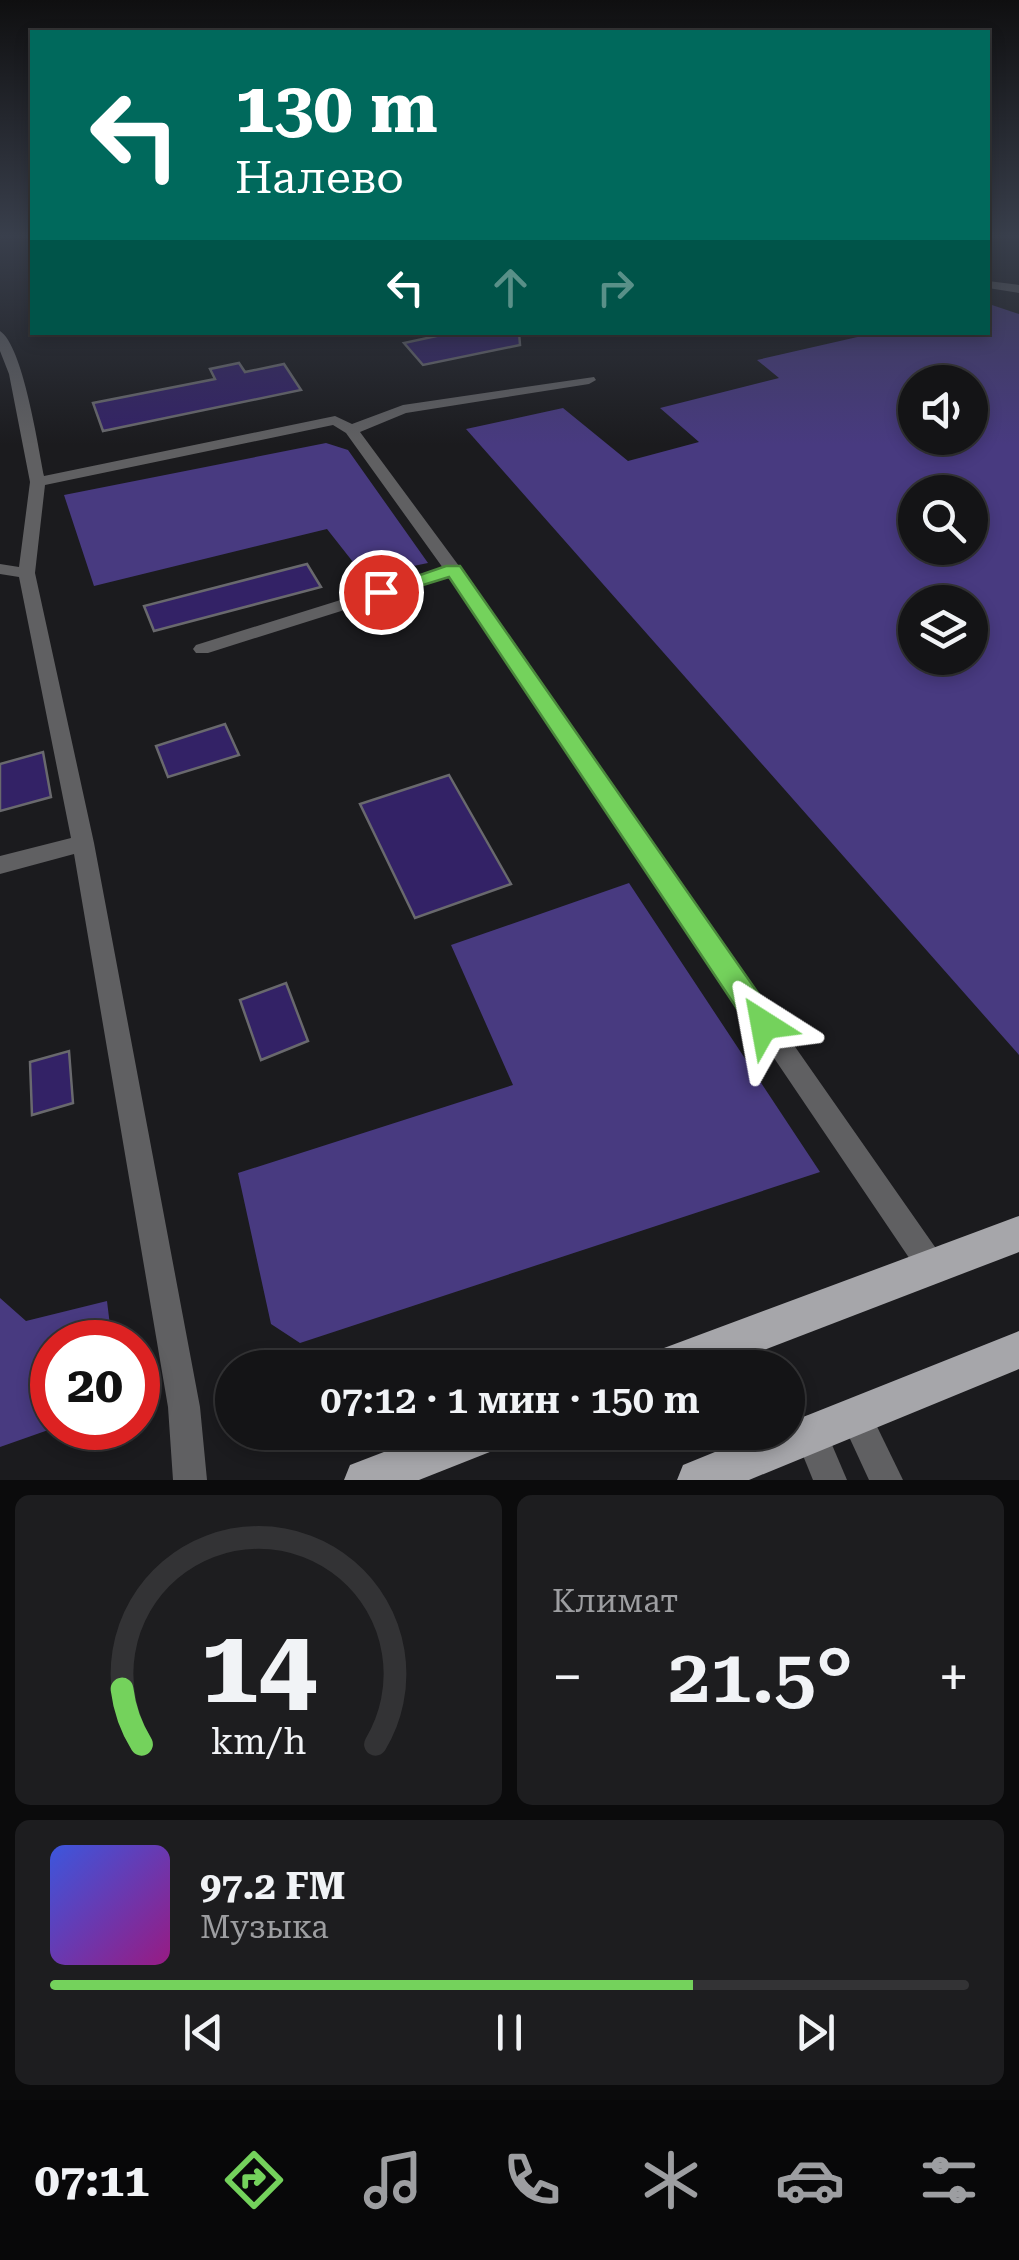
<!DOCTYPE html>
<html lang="ru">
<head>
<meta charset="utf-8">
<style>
	:root { --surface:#141416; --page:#1d1d1f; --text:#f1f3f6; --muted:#9d9ea1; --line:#333335; --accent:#74d25c }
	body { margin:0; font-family:"Roboto Serif",serif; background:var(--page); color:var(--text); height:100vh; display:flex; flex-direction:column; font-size:38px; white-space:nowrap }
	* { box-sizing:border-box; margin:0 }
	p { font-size:32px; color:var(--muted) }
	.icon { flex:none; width:55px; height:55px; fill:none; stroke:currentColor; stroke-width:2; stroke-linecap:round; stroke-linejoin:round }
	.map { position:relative; height:1480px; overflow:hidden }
	.drawer { display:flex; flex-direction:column; gap:15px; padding:15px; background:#0b0b0c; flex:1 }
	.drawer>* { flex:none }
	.hud { position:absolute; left:30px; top:30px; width:960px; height:305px; border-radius:0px; box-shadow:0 5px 15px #0003,0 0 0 2px var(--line); background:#00695c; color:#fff; overflow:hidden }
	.fabs { position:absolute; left:898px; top:365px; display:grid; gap:20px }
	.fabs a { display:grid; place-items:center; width:90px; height:90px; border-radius:50%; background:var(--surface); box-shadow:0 5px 15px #0003,0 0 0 2px var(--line); font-size:50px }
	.speed { position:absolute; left:30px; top:1320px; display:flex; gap:20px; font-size:50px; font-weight:700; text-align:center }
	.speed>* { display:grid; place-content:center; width:130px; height:130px; border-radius:50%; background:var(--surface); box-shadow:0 5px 15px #0003,0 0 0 2px var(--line); line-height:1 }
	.speed .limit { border:15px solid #d22; background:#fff; color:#111 }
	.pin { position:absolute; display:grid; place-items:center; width:85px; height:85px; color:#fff; margin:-42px; border:5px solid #fff; border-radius:50%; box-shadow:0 2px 10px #0007 }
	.me { position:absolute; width:110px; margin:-55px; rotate:326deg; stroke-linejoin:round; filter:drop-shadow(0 0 8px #0008) }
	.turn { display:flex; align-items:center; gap:35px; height:210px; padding:0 40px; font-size:45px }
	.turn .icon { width:130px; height:130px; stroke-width:2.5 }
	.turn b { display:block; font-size:70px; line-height:85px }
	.lanes { display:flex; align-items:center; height:95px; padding:0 40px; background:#0003; justify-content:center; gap:50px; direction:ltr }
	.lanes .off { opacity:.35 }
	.big { font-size:75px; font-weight:600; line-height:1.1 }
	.drawer .widget { flex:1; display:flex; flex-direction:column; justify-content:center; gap:15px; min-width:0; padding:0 35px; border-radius:15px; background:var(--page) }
	.drawer .dial { align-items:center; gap:0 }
	.dial svg { height:260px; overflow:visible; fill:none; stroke:var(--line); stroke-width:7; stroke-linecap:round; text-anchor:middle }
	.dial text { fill:var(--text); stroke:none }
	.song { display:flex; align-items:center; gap:30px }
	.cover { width:120px; height:120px; border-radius:15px; background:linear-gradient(135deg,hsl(230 70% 55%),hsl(310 70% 35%)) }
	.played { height:10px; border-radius:5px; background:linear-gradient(90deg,var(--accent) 70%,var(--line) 70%) }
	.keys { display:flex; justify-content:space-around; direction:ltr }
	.heat { display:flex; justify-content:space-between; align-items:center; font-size:55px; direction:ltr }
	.drawer .tiles { flex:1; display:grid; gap:15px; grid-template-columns:1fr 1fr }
	.widget:last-child { grid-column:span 2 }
	.trip { position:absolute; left:215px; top:1350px; width:590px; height:100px; border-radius:50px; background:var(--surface); box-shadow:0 5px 15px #0003,0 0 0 2px var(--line); font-weight:600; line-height:100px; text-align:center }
	.tabs { display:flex; height:160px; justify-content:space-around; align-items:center; background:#080809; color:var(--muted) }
	.tabs .icon { width:70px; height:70px }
	.tabs .on { color:var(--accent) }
	.tabs b { font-size:45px; color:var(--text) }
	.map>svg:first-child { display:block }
	.forest { fill:#483a80; fill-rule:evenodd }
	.building { fill:#326; stroke:#69696d; stroke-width:2.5 }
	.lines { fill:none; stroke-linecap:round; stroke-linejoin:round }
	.lane { fill:#606062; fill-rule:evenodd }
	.primary { fill:#a6a6aa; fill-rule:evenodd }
	.route { fill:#74d25c; stroke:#4b883c; stroke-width:2.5 }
</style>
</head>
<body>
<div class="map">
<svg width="1019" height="1480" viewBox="0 0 1019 1480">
	<rect width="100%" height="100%" fill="#1b1b1e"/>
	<g class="forest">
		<path d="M 992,305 L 1019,314 L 1019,1055 L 466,429 L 563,408 L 628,461 L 699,442 L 660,408 L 779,378 L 757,360 L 875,333 L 988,332 L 988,307 ZM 915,382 L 970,382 L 970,438 L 915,438 ZM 915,492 L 970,492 L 970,548 L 915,548 ZM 915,602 L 970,602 L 970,658 L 915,658 Z"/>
		<path d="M 326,443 L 348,450 L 428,563 L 364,576 L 327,529 L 94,586 L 64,495 Z"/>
		<path d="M 629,883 L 820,1172 L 300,1343 L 271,1324 L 238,1173 L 513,1085 L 451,945 Z"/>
		<path d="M 0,1298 L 26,1321 L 107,1301 L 112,1342 L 52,1342 L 54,1428 L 0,1447 Z"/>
	</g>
	<g class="building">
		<path d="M 455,332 L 519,332 L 520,345 L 423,365 L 404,343 Z"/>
		<path d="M 239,363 L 245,372 L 284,364 L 301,390 L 103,431 L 93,403 L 215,379 L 210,369 Z"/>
		<path d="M 307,564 L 321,587 L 154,631 L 144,606 Z"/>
		<path d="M 225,724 L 239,755 L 168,777 L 156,746 Z"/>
		<path d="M 43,752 L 51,797 L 0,811 L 0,764 Z"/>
		<path d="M 449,775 L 511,884 L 415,918 L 360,804 Z"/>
		<path d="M 286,983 L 308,1041 L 261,1060 L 240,1000 Z"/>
		<path d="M 69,1051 L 73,1103 L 32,1115 L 30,1062 Z"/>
	</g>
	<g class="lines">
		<g class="lane">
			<path d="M 988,281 L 1019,285 L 1019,293 L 988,288 Z"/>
			<path d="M 0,331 C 23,346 38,446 44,476 L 335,416 L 352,424 L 403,405 L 594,377 L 596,380 L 589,384 L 406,413 L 360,432 L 459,566 L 942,1257 L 947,1267 L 942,1277 L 932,1282 L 922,1277 L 449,577 L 208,653 L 196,653 L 193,649 L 196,645 L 443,568 L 346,433 L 333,425 L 45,485 L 35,573 L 94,843 L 200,1407 L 207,1480 L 173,1480 L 168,1407 L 74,854 L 0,874 L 0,856 L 71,838 L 19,577 L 0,574 L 0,564 L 19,567 L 30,482 L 9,374 L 0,351 Z"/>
			<path d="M 722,332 L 754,332 L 748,336 Z"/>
			<path d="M 855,1399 L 866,1404 L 903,1480 L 869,1480 L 839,1415 L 844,1404 Z"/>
			<path d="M 809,1415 L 821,1419 L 847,1480 L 813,1480 L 793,1431 L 797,1419 Z"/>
		</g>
		<g class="primary">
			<path d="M 1019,1216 L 1019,1252 L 717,1368 L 645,1368 L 650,1354 L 664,1348 Z"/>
			<path d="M 1019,1331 L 1019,1369 L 749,1480 L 677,1480 L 683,1465 L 764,1432 L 788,1432 L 788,1423 Z"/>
			<path d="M 436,1432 L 511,1432 L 505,1446 L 419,1480 L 344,1480 L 350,1465 Z"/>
		</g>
	</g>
	<linearGradient id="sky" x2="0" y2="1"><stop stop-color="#0f0f10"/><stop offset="0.53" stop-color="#393f4c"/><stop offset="1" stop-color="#393f4c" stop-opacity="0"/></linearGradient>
	<rect width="1019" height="445" fill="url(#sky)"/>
	<path class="route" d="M 446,566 L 460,566 L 774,1016 L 778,1025 L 774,1034 L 764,1038 L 754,1034 L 449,577 L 381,598 L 371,592 Z"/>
</svg>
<div class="fabs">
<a><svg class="icon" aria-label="sound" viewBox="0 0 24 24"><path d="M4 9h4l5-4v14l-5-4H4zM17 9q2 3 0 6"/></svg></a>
<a><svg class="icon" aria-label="search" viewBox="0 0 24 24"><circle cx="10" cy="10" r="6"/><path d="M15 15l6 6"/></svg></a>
<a><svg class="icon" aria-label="layers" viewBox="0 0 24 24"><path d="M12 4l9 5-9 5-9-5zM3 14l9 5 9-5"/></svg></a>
</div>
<div class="speed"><div class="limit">20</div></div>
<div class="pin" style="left:381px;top:592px;background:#d93025"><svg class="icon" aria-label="arrive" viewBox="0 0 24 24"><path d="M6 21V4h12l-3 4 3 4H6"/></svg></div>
<svg class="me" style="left:764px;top:1025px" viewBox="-20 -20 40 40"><path d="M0-17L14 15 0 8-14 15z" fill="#74d25c" stroke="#fff" stroke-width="4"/></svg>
<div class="trip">07:12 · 1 мин · 150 m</div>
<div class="hud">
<div class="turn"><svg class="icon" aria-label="left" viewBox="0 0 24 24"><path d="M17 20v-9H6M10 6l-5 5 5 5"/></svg><div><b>130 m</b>Налево</div></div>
<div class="lanes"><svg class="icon" aria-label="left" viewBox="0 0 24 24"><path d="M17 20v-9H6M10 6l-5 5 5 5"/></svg><svg class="icon off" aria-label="ahead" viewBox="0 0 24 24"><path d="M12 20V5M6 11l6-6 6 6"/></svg><svg class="icon off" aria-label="right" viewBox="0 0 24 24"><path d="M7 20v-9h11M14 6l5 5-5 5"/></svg></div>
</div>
</div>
<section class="drawer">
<div class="tiles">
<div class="widget dial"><svg viewBox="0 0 100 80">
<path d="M14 69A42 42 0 1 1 86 69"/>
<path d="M14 69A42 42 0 0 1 8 52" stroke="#74d25c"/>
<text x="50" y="56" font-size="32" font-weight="700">14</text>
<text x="50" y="72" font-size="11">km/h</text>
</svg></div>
<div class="widget"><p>Климат</p>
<div class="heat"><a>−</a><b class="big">21.5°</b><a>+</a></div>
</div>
<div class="widget">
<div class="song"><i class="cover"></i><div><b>97.2 FM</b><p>Музыка</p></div></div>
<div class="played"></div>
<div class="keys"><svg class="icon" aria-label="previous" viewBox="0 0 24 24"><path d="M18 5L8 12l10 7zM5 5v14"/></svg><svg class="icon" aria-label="pause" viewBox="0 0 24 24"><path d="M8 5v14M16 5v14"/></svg><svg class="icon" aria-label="next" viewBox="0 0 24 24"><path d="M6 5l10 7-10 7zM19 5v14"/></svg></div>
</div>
</div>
</section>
<nav class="tabs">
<b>07:11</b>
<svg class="icon on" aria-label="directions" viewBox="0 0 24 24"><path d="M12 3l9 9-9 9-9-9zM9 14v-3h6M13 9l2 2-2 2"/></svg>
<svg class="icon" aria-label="music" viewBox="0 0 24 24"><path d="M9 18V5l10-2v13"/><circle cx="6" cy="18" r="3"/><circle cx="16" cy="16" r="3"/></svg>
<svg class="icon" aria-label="phone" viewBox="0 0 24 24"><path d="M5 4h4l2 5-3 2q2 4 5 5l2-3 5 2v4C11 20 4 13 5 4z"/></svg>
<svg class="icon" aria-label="climate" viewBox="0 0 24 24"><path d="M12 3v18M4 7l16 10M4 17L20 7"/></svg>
<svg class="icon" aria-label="car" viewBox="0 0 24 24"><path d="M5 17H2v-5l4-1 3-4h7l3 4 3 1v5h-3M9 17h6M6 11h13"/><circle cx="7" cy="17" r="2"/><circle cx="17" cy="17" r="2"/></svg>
<svg class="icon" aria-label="filters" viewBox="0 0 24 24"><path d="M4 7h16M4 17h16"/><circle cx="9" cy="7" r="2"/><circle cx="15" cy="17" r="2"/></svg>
</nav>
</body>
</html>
